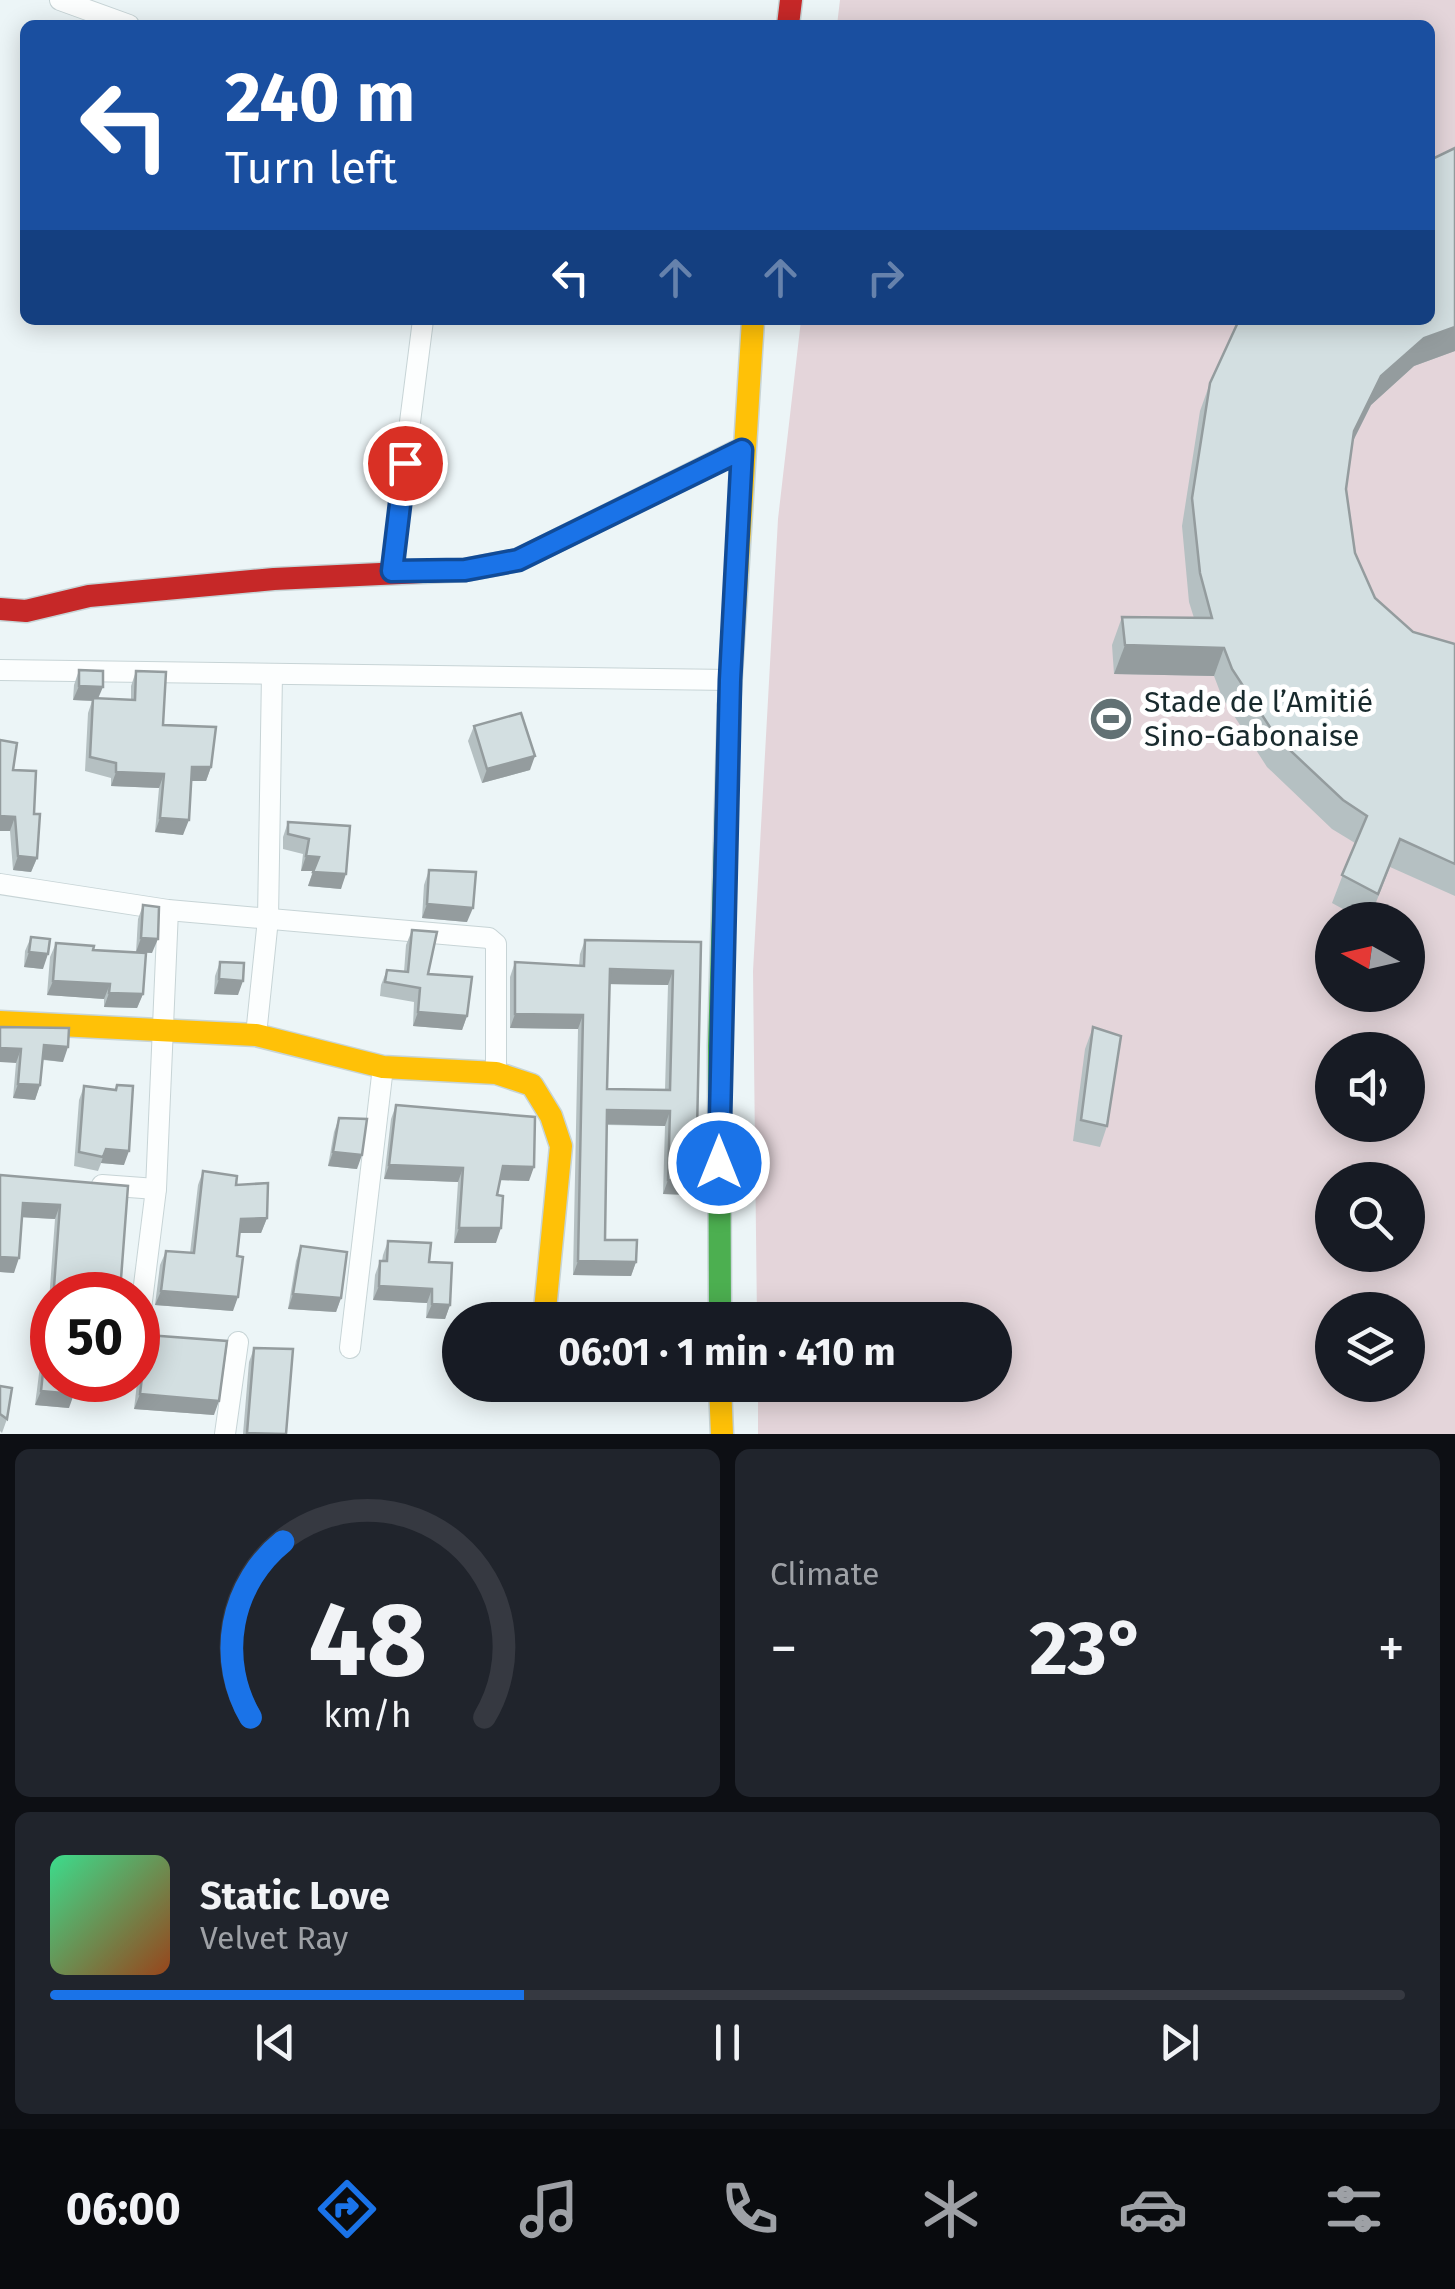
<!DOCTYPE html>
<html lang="en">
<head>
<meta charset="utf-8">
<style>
	:root { --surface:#171b24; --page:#20242c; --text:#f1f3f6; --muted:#9ea1a6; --line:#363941; --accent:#1a73e8 }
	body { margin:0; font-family:"Fira Sans",sans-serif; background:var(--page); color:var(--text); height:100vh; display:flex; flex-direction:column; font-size:38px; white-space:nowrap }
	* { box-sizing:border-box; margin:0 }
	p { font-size:32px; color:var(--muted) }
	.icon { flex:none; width:55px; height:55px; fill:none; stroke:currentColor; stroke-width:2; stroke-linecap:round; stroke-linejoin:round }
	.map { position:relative; height:1434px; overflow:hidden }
	.side { display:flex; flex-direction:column; gap:15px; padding:15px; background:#0d0f14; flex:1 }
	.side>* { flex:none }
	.guide { position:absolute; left:20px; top:20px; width:1415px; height:305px; border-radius:15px; box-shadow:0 5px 25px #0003; background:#1a4fa0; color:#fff; overflow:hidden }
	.needle { width:65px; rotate:278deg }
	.tools { position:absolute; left:1315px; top:902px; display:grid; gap:20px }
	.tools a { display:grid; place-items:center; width:110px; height:110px; border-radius:50%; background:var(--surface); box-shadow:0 5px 25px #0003; font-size:50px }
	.speed { position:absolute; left:30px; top:1272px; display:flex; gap:20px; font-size:50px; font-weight:700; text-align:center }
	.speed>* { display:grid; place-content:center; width:130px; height:130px; border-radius:50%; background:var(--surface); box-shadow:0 5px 25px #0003; line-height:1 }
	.speed .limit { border:15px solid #d22; background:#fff; color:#111 }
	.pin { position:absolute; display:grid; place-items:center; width:85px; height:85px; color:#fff; margin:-42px; border:5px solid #fff; border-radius:50%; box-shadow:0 2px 10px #0007 }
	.me { position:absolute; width:110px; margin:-55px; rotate:0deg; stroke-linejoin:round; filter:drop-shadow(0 0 8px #0008) }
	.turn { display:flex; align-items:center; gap:35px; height:210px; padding:0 40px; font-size:45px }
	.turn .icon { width:130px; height:130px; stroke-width:2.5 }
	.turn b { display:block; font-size:70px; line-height:85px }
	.lanes { display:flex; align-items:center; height:95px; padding:0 40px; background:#0003; justify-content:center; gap:50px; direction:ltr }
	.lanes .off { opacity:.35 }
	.big { font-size:75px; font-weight:700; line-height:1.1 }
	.side .tile { flex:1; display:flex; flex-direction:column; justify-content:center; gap:15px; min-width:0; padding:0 35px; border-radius:15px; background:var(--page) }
	.side .dial { align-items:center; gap:0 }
	.dial svg { height:260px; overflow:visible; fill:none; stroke:var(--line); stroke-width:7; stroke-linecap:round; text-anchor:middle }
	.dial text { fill:var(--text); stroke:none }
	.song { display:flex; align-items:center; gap:30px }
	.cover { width:120px; height:120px; border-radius:15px; background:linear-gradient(135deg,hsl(150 70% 55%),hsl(20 70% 35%)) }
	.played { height:10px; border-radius:5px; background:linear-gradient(90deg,var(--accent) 35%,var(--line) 35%) }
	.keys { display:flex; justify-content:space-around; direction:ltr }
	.heat { display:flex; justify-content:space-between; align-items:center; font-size:55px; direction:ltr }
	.side .tiles { flex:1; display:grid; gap:15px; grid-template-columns:1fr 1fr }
	.tile:last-child { grid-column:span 2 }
	.trip { position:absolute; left:442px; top:1302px; width:570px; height:100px; border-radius:50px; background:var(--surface); box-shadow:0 5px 25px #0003; font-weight:700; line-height:100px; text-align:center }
	.dock { display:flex; height:160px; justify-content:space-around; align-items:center; background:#090b0e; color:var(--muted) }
	.dock .icon { width:70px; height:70px }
	.dock .active { color:var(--accent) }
	.dock b { font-size:45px; color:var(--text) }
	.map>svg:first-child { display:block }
	.green { fill:#e4d5da; fill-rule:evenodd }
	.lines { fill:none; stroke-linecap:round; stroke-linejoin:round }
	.street-casing { stroke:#c7d4d6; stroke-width:22 }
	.fast-casing { stroke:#c7d4d6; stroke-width:25 }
	.slow-casing { stroke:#c7d4d6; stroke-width:25 }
	.jam-casing { stroke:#c7d4d6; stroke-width:25 }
	.street { stroke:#fcfefe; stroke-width:20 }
	.fast { stroke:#4caf50; stroke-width:22 }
	.slow { stroke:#ffc107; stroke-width:22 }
	.jam { stroke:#c62828; stroke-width:22 }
	.wall { fill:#b5c0c2; fill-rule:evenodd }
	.shaded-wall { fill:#949c9e }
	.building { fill:#d3dfe1; stroke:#949c9e; stroke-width:2.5; fill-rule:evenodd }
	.route-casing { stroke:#114b97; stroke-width:25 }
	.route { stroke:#1a73e8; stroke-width:18 }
	.labels { text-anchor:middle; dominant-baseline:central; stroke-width:10; stroke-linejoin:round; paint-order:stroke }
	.poi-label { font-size:30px; fill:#182a2d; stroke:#fff; text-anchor:start }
</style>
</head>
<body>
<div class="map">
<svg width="1455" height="1434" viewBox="0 0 1455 1434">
	<rect width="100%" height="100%" fill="#ecf5f7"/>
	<path class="green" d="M 840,0 L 1455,0 L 1455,1434 L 758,1434 L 758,1385 L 995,1385 L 995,1320 L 757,1320 L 753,971 L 778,519 L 801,320 L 1430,320 L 1430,25 L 837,25 ZM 1332,920 L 1408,920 L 1408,995 L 1332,995 ZM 1332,1050 L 1408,1050 L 1408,1125 L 1332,1125 ZM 1332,1180 L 1408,1180 L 1408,1255 L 1332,1255 ZM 1332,1310 L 1408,1310 L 1408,1385 L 1332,1385 Z"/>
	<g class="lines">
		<g class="street-casing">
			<g id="street">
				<path d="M 60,0 L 129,25"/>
				<path d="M 391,571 L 423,320"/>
				<path d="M 0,670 L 730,680"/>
				<path d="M 0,884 L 168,910 L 489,938 L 496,944 L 496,1073"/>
				<path d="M 256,1035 L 268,919 L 272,674"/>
				<path d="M 102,1185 L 156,1189"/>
				<path d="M 138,1333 L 156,1189 L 168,910"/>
				<path d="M 350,1348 L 383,1067"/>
				<path d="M 225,1434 L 238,1342"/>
			</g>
		</g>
		<g class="fast-casing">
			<path id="fast" d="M 720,1320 L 719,1046 L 729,705"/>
		</g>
		<g class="slow-casing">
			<g id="slow">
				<path d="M 729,705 L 753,320"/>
				<path d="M 0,1022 L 256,1035 L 383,1067 L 496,1073 L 532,1085 L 551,1116 L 561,1146 L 544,1320"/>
				<path d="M 720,1385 L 722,1434"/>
			</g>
		</g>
		<g class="jam-casing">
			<g id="jam">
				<path d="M 788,25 L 791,0"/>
				<path d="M 0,609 L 26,611 L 89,596 L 274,579 L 465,570 L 518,560 L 742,449"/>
			</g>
		</g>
		<use href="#street" class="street"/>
		<use href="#fast" class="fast"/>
		<use href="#slow" class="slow"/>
		<use href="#jam" class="jam"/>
	</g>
	<g class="wall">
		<path d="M 1455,148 L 1455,351 L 1414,366 L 1371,405 L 1353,441 L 1346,489 L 1355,553 L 1375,598 L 1413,632 L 1455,644 L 1455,896 L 1390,867 L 1369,920 L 1363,920 L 1332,903 L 1355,843 L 1332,829 L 1267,767 L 1222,697 L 1214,676 L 1114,674 L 1112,645 L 1122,617 L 1194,618 L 1189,602 L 1182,526 L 1200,411 L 1210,383 Z"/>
		<path d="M 79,670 L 98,699 L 131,700 L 131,686 L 136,671 L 163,725 L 211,767 L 206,781 L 191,781 L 183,835 L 155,832 L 159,788 L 111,786 L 111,778 L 85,771 L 88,713 L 92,701 L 73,700 L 74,685 Z"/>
		<path d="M 474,726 L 530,770 L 482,783 L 468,741 Z"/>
		<path d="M 0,740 L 34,814 L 37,858 L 31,872 L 13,870 L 10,831 L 0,831 Z"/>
		<path d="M 288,822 L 350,826 L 341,889 L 308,886 L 313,871 L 301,871 L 303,854 L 283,849 L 283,837 Z"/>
		<path d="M 429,870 L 467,922 L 422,918 L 424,885 Z"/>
		<path d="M 143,905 L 152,953 L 136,952 L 138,919 Z"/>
		<path d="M 412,930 L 428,974 L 467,1016 L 462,1030 L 413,1026 L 414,1002 L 380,996 L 381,985 L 387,970 L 404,972 L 406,945 Z"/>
		<path d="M 31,937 L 43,969 L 24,967 L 25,951 Z"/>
		<path d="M 585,940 L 701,942 L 696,1180 L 691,1195 L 663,1194 L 665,1126 L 607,1125 L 605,1240 L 636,1262 L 631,1276 L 573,1275 L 578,1029 L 510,1028 L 510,977 L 515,962 L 579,966 L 580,954 ZM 609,984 L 668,985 L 665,1090 L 607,1089 Z"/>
		<path d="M 56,943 L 93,950 L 143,994 L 137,1008 L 104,1007 L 104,999 L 47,995 L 50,957 Z"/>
		<path d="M 220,962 L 238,995 L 214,994 L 215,976 Z"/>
		<path d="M 0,1027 L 63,1062 L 43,1060 L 40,1085 L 35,1100 L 13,1098 L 16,1063 Z"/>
		<path d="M 1093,1027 L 1107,1126 L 1100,1147 L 1073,1141 L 1085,1049 Z"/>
		<path d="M 117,1085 L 124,1165 L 101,1163 L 98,1171 L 74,1166 L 79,1100 L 84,1086 L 115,1090 Z"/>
		<path d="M 396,1105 L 529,1181 L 500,1180 L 497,1195 L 496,1243 L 454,1243 L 458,1182 L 384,1179 L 391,1119 Z"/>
		<path d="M 339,1118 L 357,1169 L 328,1166 L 334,1132 Z"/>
		<path d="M 203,1171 L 236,1185 L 267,1218 L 261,1233 L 240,1233 L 233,1311 L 155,1305 L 160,1265 L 166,1251 L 190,1253 L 198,1185 Z"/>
		<path d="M 0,1175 L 128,1186 L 119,1295 L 52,1295 L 49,1301 L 55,1219 L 22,1217 L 14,1273 L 0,1272 Z"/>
		<path d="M 388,1241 L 429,1262 L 450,1305 L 445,1319 L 426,1318 L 427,1303 L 373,1300 L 375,1275 L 380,1261 L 382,1261 L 383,1255 Z"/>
		<path d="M 301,1246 L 341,1298 L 336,1312 L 288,1309 L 296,1261 Z"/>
		<path d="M 147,1335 L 214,1415 L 134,1409 L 141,1349 Z"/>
		<path d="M 46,1344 L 69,1408 L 35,1405 L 41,1358 Z"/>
		<path d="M 254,1348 L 286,1434 L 243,1434 L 249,1362 Z"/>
		<path d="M 0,1386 L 7,1419 L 2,1433 L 0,1431 Z"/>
	</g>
	<g class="shaded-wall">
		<path d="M 1455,327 L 1455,351 L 1414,366 L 1371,405 L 1344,459 L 1354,431 L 1381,376 L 1424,338 Z"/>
		<path d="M 1125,645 L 1224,648 L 1214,676 L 1114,674 Z"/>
		<path d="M 79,686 L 103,687 L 97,701 L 73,700 Z"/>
		<path d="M 535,756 L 530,770 L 482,783 L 487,769 Z"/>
		<path d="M 192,767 L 211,767 L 206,781 L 187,781 Z"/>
		<path d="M 116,772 L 164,774 L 159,788 L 111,786 Z"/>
		<path d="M 0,816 L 15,817 L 10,831 L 0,831 Z"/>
		<path d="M 160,818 L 189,820 L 183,835 L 155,832 Z"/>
		<path d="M 18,856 L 37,858 L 31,872 L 13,870 Z"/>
		<path d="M 306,856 L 319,857 L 314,871 L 301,871 Z"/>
		<path d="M 313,872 L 346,874 L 341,889 L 308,886 Z"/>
		<path d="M 427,904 L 473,908 L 467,922 L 422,918 Z"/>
		<path d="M 141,938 L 158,939 L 152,953 L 136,952 Z"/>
		<path d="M 29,952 L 48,954 L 43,969 L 24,967 Z"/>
		<path d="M 610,969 L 673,971 L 668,985 L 604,984 Z"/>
		<path d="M 219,979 L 243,981 L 238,995 L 214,994 Z"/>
		<path d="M 53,981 L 110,984 L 104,999 L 47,995 Z"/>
		<path d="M 109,993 L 143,994 L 137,1008 L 104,1007 Z"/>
		<path d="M 418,1012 L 467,1016 L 462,1030 L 413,1026 Z"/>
		<path d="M 515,1014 L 583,1015 L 578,1029 L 510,1028 Z"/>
		<path d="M 44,1045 L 68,1047 L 63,1062 L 39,1059 Z"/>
		<path d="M 0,1048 L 21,1049 L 16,1063 L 0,1062 Z"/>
		<path d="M 18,1084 L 40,1085 L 35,1100 L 13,1098 Z"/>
		<path d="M 607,1110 L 670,1111 L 665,1126 L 602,1124 Z"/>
		<path d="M 106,1149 L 129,1151 L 124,1165 L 101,1163 L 98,1171 Z"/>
		<path d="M 333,1152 L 362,1155 L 357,1169 L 328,1166 Z"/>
		<path d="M 389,1165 L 463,1168 L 458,1182 L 384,1179 Z"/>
		<path d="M 503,1166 L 534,1167 L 529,1181 L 498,1180 Z"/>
		<path d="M 668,1180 L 696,1180 L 691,1195 L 663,1194 Z"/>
		<path d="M 23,1203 L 60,1205 L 55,1219 L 18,1217 Z"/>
		<path d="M 267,1218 L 261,1233 L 236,1233 L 241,1219 Z"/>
		<path d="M 459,1228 L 501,1228 L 496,1243 L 454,1243 Z"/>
		<path d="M 0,1257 L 19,1258 L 14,1273 L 0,1272 Z"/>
		<path d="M 578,1261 L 636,1262 L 631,1276 L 573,1275 Z"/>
		<path d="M 379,1286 L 432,1289 L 427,1303 L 373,1300 Z"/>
		<path d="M 54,1287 L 120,1292 L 119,1295 L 52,1295 L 52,1302 L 49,1301 Z"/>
		<path d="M 161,1291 L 238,1297 L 233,1311 L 155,1305 Z"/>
		<path d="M 293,1294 L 341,1298 L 336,1312 L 288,1309 Z"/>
		<path d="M 432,1304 L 450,1305 L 445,1319 L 426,1318 Z"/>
		<path d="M 41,1391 L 74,1394 L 69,1408 L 35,1405 Z"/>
		<path d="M 140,1394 L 219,1401 L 214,1415 L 134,1409 Z"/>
	</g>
	<g class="building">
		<path d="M 1455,148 L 1455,327 L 1424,338 L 1381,376 L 1354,431 L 1346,489 L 1355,553 L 1375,598 L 1413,632 L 1455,644 L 1455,864 L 1400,839 L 1378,894 L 1342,875 L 1367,816 L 1343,800 L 1277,738 L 1232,669 L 1224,648 L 1125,645 L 1122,617 L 1212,618 L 1200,573 L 1192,498 L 1210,383 L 1239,320 L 1430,320 L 1430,160 Z"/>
		<path d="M 79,670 L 103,671 L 103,687 L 79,686 Z"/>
		<path d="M 136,671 L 166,672 L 163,725 L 216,727 L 211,767 L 192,767 L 189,820 L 160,818 L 164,774 L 116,772 L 116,763 L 90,757 L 93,698 L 135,700 Z"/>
		<path d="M 521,713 L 535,756 L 487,769 L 474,726 Z"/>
		<path d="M 0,740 L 17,743 L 13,770 L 36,771 L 34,814 L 40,814 L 37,858 L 18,856 L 15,817 L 0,816 Z"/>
		<path d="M 288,822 L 350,826 L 346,874 L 313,872 L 319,857 L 306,856 L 309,839 L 288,834 Z"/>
		<path d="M 429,870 L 476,872 L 473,908 L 427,904 Z"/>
		<path d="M 143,905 L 159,907 L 158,939 L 141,938 Z"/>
		<path d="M 412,930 L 437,932 L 428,974 L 472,977 L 467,1016 L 418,1012 L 420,988 L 385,982 L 387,970 L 408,972 Z"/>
		<path d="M 31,937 L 50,939 L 48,954 L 29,952 Z"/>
		<path d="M 585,940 L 701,942 L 696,1180 L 668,1180 L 670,1111 L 607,1110 L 605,1240 L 637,1240 L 636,1262 L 578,1261 L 583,1015 L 515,1014 L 515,962 L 584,966 ZM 610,969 L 673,971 L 670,1090 L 607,1089 Z"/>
		<path d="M 56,943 L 94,946 L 93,950 L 146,953 L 143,994 L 109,993 L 110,984 L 53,981 Z"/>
		<path d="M 220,962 L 244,963 L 243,981 L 219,979 Z"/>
		<path d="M 0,1027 L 69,1028 L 68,1047 L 44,1045 L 40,1085 L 18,1084 L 21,1049 L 0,1048 Z"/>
		<path d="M 1093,1027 L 1121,1036 L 1107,1126 L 1081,1120 Z"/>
		<path d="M 117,1085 L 133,1086 L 129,1151 L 106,1149 L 103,1157 L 79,1152 L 84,1086 L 116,1090 Z"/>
		<path d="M 396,1105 L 535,1117 L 534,1167 L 503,1166 L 497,1195 L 503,1196 L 501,1228 L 459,1228 L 463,1168 L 389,1165 Z"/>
		<path d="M 339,1118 L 367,1119 L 362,1155 L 333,1152 Z"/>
		<path d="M 203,1171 L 237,1176 L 236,1185 L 268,1183 L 267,1218 L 241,1219 L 237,1256 L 243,1257 L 238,1297 L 161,1291 L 166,1251 L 194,1253 Z"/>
		<path d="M 0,1175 L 128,1186 L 120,1292 L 54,1287 L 60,1205 L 23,1203 L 19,1258 L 0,1257 Z"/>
		<path d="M 388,1241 L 431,1243 L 429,1262 L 452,1263 L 450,1305 L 432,1304 L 432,1289 L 379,1286 L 380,1261 L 387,1261 Z"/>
		<path d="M 301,1246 L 347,1252 L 341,1298 L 293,1294 Z"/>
		<path d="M 147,1335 L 227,1341 L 219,1401 L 140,1394 Z"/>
		<path d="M 46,1344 L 52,1344 L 52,1380 L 76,1380 L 74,1394 L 41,1391 Z"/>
		<path d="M 254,1348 L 293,1349 L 286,1434 L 247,1433 Z"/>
		<path d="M 0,1386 L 12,1388 L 7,1419 L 0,1414 Z"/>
	</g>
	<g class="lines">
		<g class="route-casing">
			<path id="route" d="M 405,463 L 392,571 L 465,570 L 518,560 L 742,450 L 730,680 L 719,1163"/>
		</g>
		<use href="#route" class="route"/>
	</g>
	<defs>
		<g id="stadium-disc" transform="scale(2.25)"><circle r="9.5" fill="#627174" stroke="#fff"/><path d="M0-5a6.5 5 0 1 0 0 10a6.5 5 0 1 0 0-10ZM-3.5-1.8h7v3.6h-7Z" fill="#fff"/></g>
	</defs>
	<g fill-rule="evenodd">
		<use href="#stadium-disc" x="1111" y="719"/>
	</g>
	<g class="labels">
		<g class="poi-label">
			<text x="1144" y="702">Stade de l’Amitié<tspan x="1144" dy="34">Sino-Gabonaise</tspan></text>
		</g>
	</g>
</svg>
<div class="tools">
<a><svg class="needle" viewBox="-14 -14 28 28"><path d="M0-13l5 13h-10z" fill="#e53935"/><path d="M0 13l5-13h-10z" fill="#9ea1a6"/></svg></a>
<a><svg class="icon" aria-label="sound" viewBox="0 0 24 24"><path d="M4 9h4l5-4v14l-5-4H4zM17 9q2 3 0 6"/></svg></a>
<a><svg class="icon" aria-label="search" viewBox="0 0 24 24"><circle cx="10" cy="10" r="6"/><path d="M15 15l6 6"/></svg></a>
<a><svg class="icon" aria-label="layers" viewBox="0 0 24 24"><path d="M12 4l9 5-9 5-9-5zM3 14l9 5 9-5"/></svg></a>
</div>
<div class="speed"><div class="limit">50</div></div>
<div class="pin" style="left:405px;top:463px;background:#d93025"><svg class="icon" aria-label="arrive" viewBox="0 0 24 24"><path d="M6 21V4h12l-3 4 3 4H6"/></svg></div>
<svg class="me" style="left:719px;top:1163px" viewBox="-20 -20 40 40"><circle r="17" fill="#1a73e8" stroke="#fff" stroke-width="3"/><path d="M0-11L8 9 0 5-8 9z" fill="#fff"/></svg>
<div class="trip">06:01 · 1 min · 410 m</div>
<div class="guide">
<div class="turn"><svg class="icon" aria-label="left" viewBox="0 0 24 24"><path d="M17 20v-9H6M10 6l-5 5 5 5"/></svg><div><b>240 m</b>Turn left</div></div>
<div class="lanes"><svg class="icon" aria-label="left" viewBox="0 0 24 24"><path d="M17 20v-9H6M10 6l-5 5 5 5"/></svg><svg class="icon off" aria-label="ahead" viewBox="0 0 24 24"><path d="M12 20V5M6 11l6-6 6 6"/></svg><svg class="icon off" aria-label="ahead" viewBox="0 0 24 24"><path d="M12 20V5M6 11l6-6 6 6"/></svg><svg class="icon off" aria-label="right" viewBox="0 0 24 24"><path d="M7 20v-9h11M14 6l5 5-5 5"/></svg></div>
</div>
</div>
<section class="side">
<div class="tiles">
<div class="tile dial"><svg viewBox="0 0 100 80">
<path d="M14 69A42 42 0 1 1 86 69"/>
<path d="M14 69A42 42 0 0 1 24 15" stroke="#1a73e8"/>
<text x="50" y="56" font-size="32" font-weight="700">48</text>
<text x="50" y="72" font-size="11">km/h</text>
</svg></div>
<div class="tile"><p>Climate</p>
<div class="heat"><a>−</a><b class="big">23°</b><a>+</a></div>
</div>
<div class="tile">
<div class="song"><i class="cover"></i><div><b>Static Love</b><p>Velvet Ray</p></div></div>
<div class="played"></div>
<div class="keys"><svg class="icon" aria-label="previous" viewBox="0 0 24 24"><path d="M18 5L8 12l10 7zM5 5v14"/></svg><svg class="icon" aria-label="pause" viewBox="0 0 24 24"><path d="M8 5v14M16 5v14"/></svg><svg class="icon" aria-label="next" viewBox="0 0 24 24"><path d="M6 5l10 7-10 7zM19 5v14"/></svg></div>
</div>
</div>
</section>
<nav class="dock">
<b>06:00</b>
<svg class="icon active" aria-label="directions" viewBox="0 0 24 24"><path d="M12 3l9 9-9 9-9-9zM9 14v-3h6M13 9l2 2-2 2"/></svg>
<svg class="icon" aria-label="music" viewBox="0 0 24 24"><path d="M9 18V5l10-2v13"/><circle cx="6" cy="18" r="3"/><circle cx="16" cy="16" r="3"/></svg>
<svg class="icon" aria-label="phone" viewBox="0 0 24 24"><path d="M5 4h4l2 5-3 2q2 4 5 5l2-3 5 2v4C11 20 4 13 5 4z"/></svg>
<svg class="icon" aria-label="climate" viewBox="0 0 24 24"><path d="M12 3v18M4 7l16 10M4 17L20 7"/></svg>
<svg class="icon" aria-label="car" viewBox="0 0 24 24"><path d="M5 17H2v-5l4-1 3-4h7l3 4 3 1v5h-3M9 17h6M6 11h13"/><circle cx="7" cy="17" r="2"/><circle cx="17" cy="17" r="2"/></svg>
<svg class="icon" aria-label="filters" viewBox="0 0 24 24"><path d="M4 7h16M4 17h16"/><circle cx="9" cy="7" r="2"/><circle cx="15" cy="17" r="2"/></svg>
</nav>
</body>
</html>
